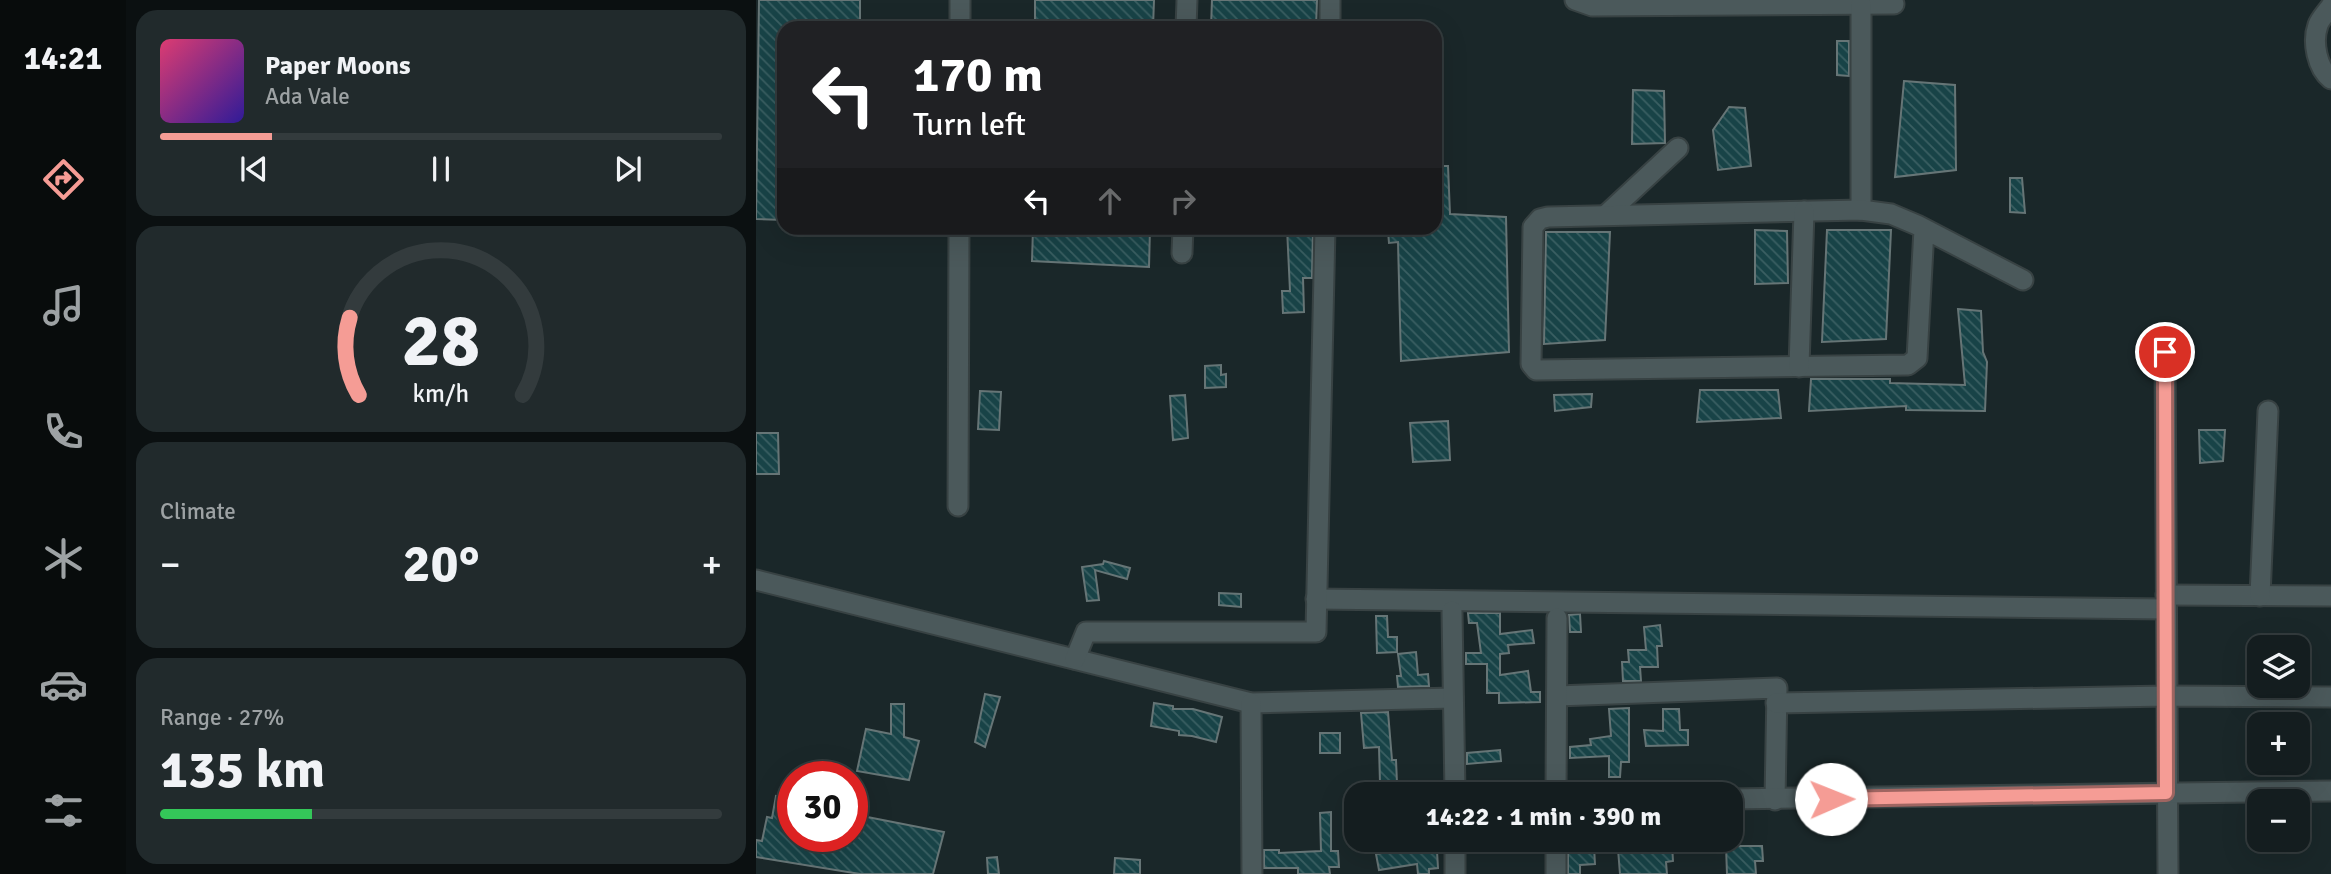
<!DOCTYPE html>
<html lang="en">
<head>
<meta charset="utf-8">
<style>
	:root { --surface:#141d1f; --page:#212a2c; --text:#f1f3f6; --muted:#9da2a4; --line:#333b3d; --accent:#f59c95 }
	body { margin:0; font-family:Signika,sans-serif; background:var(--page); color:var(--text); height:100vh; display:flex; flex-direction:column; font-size:26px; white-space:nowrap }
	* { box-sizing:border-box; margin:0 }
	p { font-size:23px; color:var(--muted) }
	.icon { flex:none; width:38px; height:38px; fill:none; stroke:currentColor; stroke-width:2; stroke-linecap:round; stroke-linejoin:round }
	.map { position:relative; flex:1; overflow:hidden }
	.side { display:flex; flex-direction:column; gap:10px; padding:10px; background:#0b1011; width:630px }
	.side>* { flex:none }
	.guide { position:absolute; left:21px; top:21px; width:665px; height:214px; border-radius:21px; box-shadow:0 7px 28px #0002,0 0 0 2px var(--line); background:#202124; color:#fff; overflow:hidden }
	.fabs { position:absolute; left:1491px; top:635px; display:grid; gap:14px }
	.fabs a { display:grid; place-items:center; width:63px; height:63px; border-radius:14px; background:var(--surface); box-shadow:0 7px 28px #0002,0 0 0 2px var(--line); font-size:35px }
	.speed { position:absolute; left:21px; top:761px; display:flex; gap:14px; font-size:35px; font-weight:700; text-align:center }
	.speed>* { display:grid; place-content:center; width:91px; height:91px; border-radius:50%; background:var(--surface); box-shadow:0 7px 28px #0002,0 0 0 2px var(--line); line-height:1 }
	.speed .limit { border:10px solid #d22; background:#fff; color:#111 }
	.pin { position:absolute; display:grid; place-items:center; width:60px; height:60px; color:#fff; margin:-30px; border:4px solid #fff; border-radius:50%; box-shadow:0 2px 7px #0007 }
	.me { position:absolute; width:77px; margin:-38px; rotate:89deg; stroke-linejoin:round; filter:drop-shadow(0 0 5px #0008) }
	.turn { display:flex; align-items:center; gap:24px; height:147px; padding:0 21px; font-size:32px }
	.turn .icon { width:91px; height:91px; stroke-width:2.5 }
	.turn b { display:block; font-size:49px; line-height:60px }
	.lanes { display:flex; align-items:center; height:66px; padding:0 21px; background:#0003; justify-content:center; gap:35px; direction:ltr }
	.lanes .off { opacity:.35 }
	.big { font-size:52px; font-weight:700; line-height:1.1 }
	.side .tile { flex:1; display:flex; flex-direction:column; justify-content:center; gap:10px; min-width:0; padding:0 24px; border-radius:21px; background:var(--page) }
	.side .dial { align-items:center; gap:0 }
	.dial svg { height:182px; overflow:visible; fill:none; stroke:var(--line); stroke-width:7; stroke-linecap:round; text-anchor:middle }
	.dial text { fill:var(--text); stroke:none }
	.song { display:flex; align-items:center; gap:21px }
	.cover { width:84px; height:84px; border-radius:10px; background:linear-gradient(135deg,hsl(340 70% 55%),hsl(250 70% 35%)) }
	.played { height:7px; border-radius:4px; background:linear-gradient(90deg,var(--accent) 20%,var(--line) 20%) }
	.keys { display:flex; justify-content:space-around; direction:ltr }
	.heat { display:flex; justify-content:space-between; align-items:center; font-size:38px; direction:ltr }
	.charge { height:10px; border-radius:5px; background:linear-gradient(90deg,#34c759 27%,var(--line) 0) }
	.trip { position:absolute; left:588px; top:782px; width:399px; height:70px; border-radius:21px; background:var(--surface); box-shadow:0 7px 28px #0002,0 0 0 2px var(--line); font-weight:700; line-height:70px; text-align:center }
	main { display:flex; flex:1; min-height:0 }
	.tabs { display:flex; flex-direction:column; width:126px; justify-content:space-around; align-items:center; background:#080c0c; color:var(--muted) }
	.tabs .icon { width:49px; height:49px }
	.tabs .current { color:var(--accent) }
	.tabs b { font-size:32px; color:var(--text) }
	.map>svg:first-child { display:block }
	.building { fill:url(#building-back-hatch); stroke:#667576; stroke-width:2 }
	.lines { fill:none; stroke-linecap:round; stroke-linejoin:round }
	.minor-casing { stroke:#384243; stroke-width:23 }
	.minor { stroke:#4b595b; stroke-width:19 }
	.route-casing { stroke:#9f6561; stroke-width:18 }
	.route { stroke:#f59c95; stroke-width:12 }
</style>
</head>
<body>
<main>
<nav class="tabs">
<b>14:21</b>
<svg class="icon current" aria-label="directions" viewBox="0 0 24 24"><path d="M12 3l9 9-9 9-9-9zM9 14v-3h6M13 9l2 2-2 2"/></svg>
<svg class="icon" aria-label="music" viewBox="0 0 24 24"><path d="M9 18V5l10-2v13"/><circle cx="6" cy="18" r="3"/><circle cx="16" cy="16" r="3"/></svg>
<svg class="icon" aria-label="phone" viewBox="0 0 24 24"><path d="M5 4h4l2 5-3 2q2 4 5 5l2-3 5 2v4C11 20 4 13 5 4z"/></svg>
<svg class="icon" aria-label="climate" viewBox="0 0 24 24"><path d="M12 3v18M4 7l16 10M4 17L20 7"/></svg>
<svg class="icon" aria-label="car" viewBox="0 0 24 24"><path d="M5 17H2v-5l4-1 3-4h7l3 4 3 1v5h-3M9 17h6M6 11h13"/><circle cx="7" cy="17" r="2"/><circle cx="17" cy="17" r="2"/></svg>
<svg class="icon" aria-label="filters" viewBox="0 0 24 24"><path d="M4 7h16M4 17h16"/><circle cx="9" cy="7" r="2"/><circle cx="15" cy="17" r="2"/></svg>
</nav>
<section class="side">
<div class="tile">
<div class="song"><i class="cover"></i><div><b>Paper Moons</b><p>Ada Vale</p></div></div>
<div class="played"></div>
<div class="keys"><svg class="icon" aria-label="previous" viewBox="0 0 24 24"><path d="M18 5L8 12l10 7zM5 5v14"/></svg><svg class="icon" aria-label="pause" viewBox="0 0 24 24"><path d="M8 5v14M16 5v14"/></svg><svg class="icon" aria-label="next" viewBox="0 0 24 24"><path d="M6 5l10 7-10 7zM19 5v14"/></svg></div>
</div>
<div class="tile dial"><svg viewBox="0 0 100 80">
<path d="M14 69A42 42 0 1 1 86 69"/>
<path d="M14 69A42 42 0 0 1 10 35" stroke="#f59c95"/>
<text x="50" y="56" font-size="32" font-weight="700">28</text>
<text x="50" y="72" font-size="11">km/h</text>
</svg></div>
<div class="tile"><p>Climate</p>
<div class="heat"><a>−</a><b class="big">20°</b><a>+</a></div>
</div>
<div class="tile"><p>Range · 27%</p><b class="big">135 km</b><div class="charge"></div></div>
</section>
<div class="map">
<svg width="1575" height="874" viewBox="0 0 1575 874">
	<defs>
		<pattern id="building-back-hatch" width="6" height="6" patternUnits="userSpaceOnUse" patternTransform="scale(1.75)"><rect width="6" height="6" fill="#184347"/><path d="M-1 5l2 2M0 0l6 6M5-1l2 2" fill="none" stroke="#3a5f62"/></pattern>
	</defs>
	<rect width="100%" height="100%" fill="#1a2729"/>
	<g class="building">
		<path d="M 3,0 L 104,0 L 104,28 L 28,28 L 28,220 L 0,219 Z"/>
		<path d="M 279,0 L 398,0 L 397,28 L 279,28 Z"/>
		<path d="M 456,0 L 561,0 L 560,28 L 455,28 Z"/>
		<path d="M 1081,41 L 1093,41 L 1093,76 L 1081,75 Z"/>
		<path d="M 1148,81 L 1199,85 L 1200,170 L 1139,177 Z"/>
		<path d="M 877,90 L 908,91 L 909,143 L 876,144 Z"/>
		<path d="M 973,107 L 989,108 L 995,166 L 962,170 L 957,130 Z"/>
		<path d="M 679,166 L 692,166 L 694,214 L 750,217 L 753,352 L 645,361 L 642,242 L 633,243 L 632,231 L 642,230 L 642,228 L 679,228 Z"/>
		<path d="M 1254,178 L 1266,178 L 1269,213 L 1254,212 Z"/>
		<path d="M 277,228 L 394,228 L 393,267 L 276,261 Z"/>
		<path d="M 531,228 L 557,228 L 556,278 L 547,278 L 548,312 L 527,313 L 526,291 L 534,291 Z"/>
		<path d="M 999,230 L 1031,231 L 1032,283 L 999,284 Z"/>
		<path d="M 1071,230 L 1135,230 L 1130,339 L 1066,342 Z"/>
		<path d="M 790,232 L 854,232 L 849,340 L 788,344 Z"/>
		<path d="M 1202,309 L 1225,311 L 1227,352 L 1231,362 L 1229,411 L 1150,410 L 1150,406 L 1053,411 L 1055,379 L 1134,379 L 1134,383 L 1209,385 Z"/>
		<path d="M 465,365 L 465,375 L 470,374 L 470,387 L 449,388 L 449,366 Z"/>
		<path d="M 944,390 L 1022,390 L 1025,418 L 941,422 Z"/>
		<path d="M 224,391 L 245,392 L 243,430 L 222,429 Z"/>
		<path d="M 836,394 L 835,407 L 799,411 L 798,395 Z"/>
		<path d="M 429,395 L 432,438 L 417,440 L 414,396 Z"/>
		<path d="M 692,421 L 694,460 L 657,462 L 654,423 Z"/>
		<path d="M 1443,430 L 1469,430 L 1467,461 L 1444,463 Z"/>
		<path d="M 0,433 L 22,433 L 23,474 L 0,474 Z"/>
		<path d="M 348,561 L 374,568 L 371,579 L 339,570 L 343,600 L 331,601 L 326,567 L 347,564 Z"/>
		<path d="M 463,593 L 485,594 L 485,607 L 463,605 Z"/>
		<path d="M 712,613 L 744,613 L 744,634 L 776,630 L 778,643 L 752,645 L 753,653 L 744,654 L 744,675 L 772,671 L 775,692 L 784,692 L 784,702 L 743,703 L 743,693 L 731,693 L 731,664 L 710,664 L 710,653 L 725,653 L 721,623 L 713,623 Z"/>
		<path d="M 824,614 L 825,632 L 814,632 L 813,615 Z"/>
		<path d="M 620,616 L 631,616 L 632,637 L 641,637 L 641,652 L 621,653 Z"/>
		<path d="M 904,625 L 906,646 L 901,646 L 902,667 L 884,667 L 885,681 L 867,681 L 866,662 L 873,662 L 872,650 L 890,650 L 888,627 Z"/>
		<path d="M 660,652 L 662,675 L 672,674 L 673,686 L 642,687 L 641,676 L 645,676 L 642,654 Z"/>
		<path d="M 229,694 L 244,697 L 229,747 L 219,742 Z"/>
		<path d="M 398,703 L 417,706 L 417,709 L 437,709 L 466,717 L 460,742 L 436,736 L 423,735 L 423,731 L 395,726 Z"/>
		<path d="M 135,704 L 148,704 L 148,737 L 163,741 L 153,780 L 101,771 L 110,729 L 135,734 Z"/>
		<path d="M 873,708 L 873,762 L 865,762 L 864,777 L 853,777 L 853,756 L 814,758 L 814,747 L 835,745 L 834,739 L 855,736 L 853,709 Z"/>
		<path d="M 907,709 L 923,709 L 924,730 L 932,730 L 932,745 L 890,746 L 888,730 L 907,731 Z"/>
		<path d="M 632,712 L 636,760 L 640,760 L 641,783 L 624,783 L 623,747 L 608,748 L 605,713 Z"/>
		<rect x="564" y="733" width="20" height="20"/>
		<path d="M 744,750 L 745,761 L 711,764 L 711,753 Z"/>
		<path d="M 20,796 L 37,800 L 37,836 L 96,836 L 96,814 L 188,832 L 177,874 L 104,874 L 0,857 L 0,840 L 6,841 L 11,817 L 16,818 Z"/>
		<path d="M 575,812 L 575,851 L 582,851 L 583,867 L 573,867 L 574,874 L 542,874 L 542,868 L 508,868 L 508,850 L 523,850 L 523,853 L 565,851 L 564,813 Z"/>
		<path d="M 916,844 L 917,861 L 910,862 L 911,874 L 864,874 L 862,849 Z"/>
		<path d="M 970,846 L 1006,846 L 1007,861 L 999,861 L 1000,874 L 971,874 Z"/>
		<path d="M 662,847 L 663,852 L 681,851 L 682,868 L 673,869 L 673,874 L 662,874 L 661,864 L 623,870 L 620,854 Z"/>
		<path d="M 838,847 L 839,864 L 824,865 L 824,874 L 812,874 L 812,848 Z"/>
		<path d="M 241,857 L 243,874 L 232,874 L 231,858 Z"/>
		<path d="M 359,858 L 384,860 L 384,874 L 358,874 Z"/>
	</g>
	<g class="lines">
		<g class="minor-casing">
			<g id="minor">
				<path d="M 819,0 L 836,6 L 1138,4"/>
				<path d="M 1105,4 L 1105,210"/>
				<path d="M 1575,6 C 1571,12 1564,19 1562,25 C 1556,42 1561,68 1575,79"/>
				<path d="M 204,28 L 204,0"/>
				<path d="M 430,28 L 431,0"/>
				<path d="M 574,28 L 574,0"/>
				<path d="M 850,215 L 922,148"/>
				<path d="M 1168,229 L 1161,358 L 1152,365 L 780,370 L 775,364 L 777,227 L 784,219 L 792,217 L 1105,210 L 1135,214 L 1161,225 L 1267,280"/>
				<path d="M 426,253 L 427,228"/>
				<path d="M 1409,352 L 1412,874"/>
				<path d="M 1043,367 L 1048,211"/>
				<path d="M 202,506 L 203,228"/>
				<path d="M 0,580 L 495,703 L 697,698"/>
				<path d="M 1410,595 L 1575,596"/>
				<path d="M 1504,596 L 1512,411"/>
				<path d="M 560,599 L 1410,609"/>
				<path d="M 696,611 L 699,794"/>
				<path d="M 319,659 L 330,632 L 560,632 L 569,228"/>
				<path d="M 801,696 L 1021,688 L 1019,800"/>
				<path d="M 495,703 L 496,874"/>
				<path d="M 1020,703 L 1410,696 L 1575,697"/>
				<path d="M 800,794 L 801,618"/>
				<path d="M 975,799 L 1575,791"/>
				<path d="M 699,840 L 699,874"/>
				<path d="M 800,874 L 800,840"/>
			</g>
		</g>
		<use href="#minor" class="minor"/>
	</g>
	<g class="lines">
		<g class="route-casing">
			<path id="route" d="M 1075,799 L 1410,793 L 1409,352"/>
		</g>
		<use href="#route" class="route"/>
	</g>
</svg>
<div class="fabs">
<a><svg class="icon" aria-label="layers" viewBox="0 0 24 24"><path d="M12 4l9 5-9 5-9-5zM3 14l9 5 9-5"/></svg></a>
<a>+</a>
<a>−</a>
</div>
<div class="speed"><div class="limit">30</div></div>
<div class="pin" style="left:1409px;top:352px;background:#d93025"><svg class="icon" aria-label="arrive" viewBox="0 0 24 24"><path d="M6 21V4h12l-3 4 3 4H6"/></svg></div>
<svg class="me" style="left:1075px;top:799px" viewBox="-20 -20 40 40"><circle r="19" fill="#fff"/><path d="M0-13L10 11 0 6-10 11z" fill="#f59c95"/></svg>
<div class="trip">14:22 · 1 min · 390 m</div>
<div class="guide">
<div class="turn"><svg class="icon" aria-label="left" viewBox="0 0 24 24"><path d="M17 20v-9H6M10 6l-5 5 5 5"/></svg><div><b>170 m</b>Turn left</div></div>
<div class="lanes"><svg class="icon" aria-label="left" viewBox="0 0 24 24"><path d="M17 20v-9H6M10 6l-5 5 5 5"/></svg><svg class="icon off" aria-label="ahead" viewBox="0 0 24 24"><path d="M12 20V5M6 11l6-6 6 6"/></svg><svg class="icon off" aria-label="right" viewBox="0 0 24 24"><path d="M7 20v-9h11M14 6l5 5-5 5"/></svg></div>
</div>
</div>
</main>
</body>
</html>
